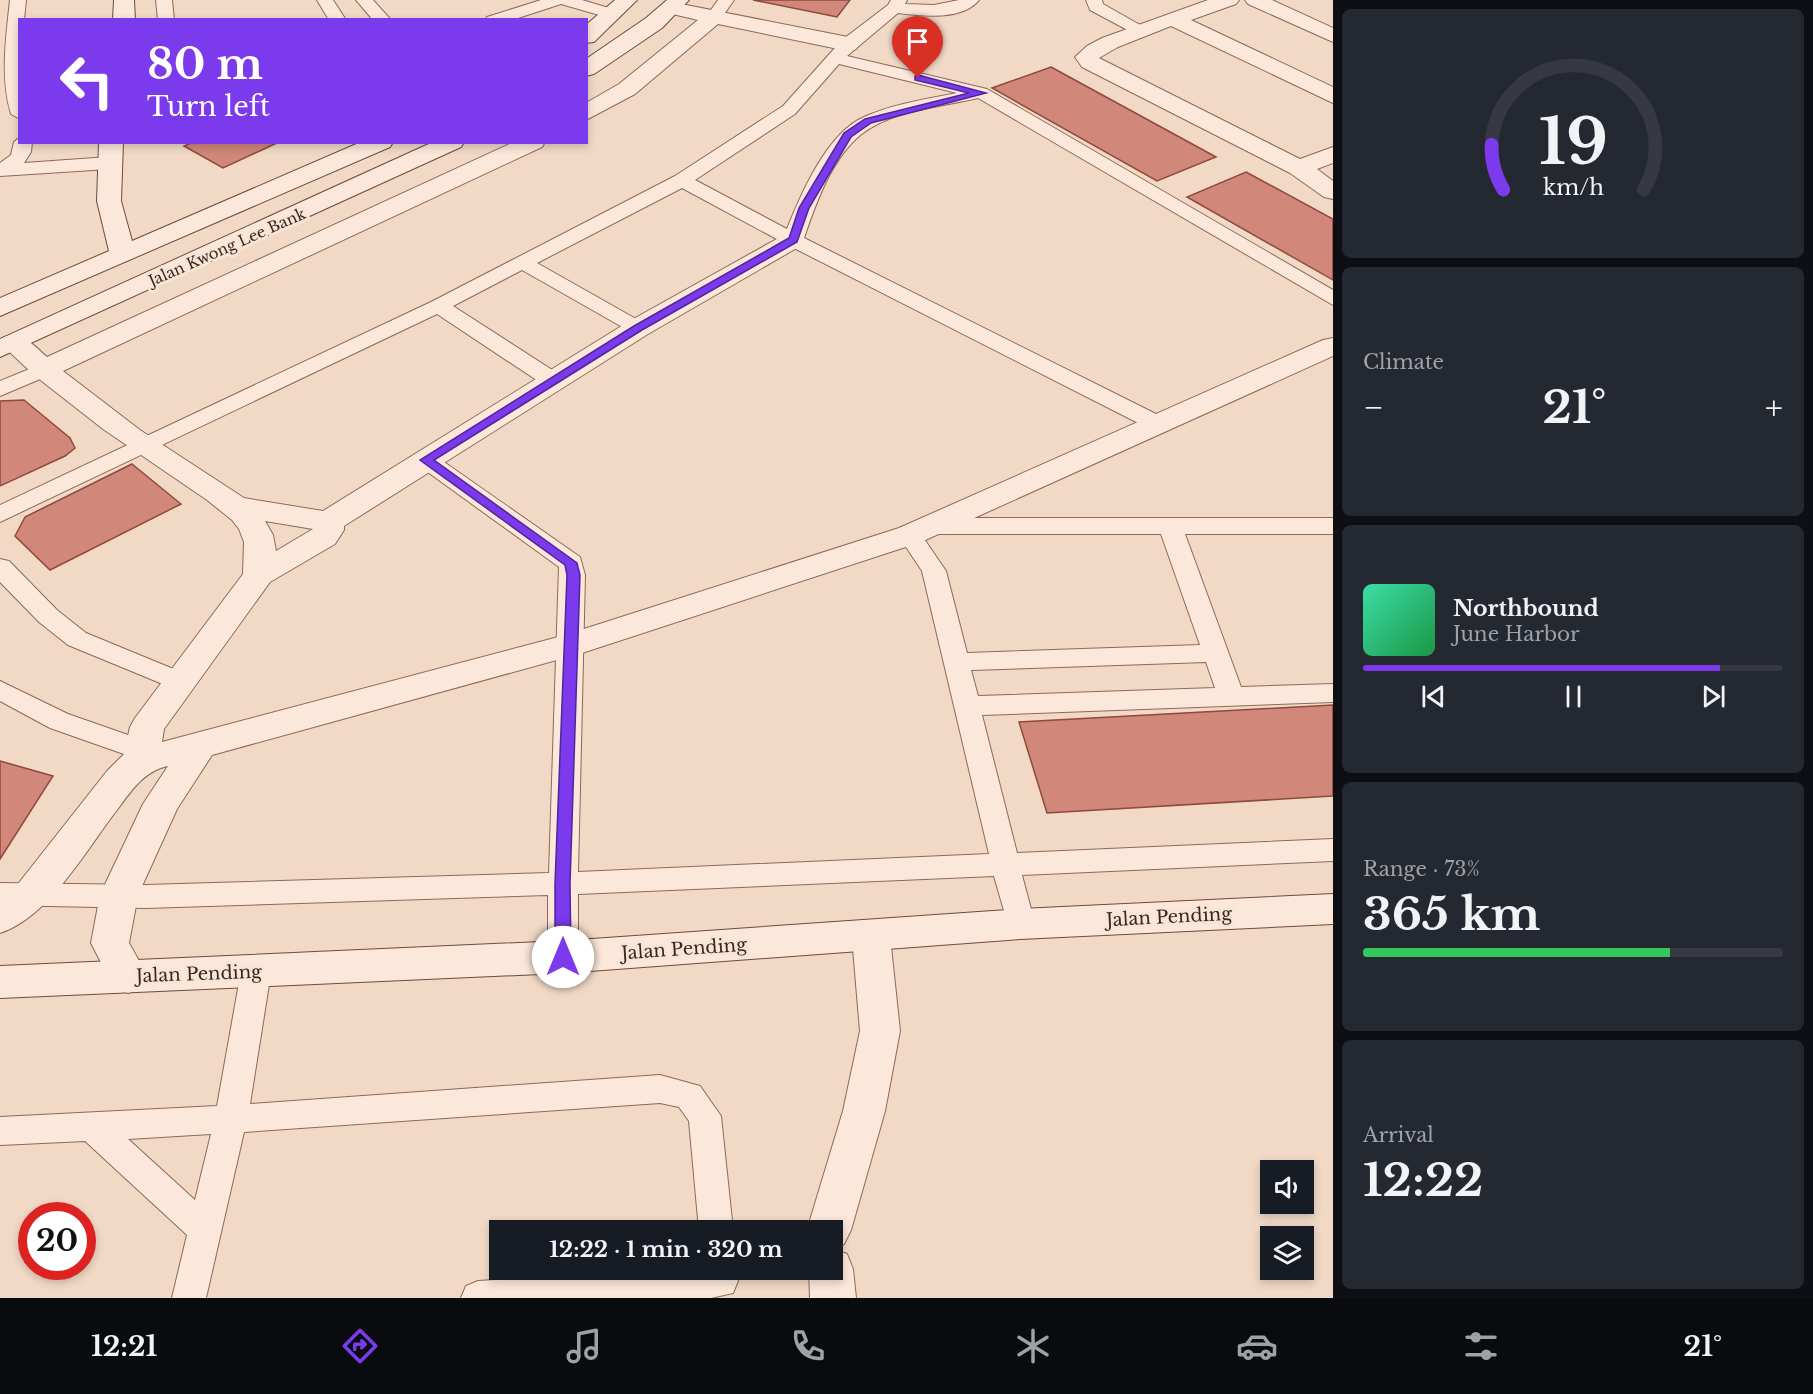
<!DOCTYPE html>
<html lang="en">
<head>
<meta charset="utf-8">
<style>
	:root { --surface:#171b24; --page:#242831; --text:#f1f3f6; --muted:#9ea1a6; --line:#363941; --accent:#7c3aed }
	body { margin:0; font-family:"Libre Baskerville",serif; background:var(--page); color:var(--text); height:100vh; display:flex; flex-direction:column; font-size:22px; white-space:nowrap }
	* { box-sizing:border-box; margin:0 }
	p { font-size:20px; color:var(--muted) }
	.icon { flex:none; width:33px; height:33px; fill:none; stroke:currentColor; stroke-width:2; stroke-linecap:round; stroke-linejoin:round }
	.map { position:relative; flex:1; overflow:hidden }
	.details { display:flex; flex-direction:column; gap:9px; padding:9px; background:#0d0f14; width:480px }
	.details>* { flex:none }
	.banner { position:absolute; left:18px; top:18px; width:570px; height:126px; border-radius:0px; box-shadow:0 3px 9px #0003; background:#7c3aed; color:#fff; overflow:hidden }
	.controls { position:absolute; left:1260px; top:1160px; display:grid; gap:12px }
	.controls a { display:grid; place-items:center; width:54px; height:54px; border-radius:0px; background:var(--surface); box-shadow:0 3px 9px #0003; font-size:30px }
	.speed { position:absolute; left:18px; top:1202px; display:flex; gap:12px; font-size:30px; font-weight:700; text-align:center }
	.speed>* { display:grid; place-content:center; width:78px; height:78px; border-radius:50%; background:var(--surface); box-shadow:0 3px 9px #0003; line-height:1 }
	.speed .limit { border:9px solid #d22; background:#fff; color:#111 }
	.pin { position:absolute; display:grid; place-items:center; width:51px; height:51px; color:#fff; margin:-62px -26px; border-radius:50% 50% 50% 0; rotate:-45deg; box-shadow:0 0 6px #0007 }
	.pin .icon { rotate:45deg }
	.me { position:absolute; width:66px; margin:-33px; rotate:0deg; stroke-linejoin:round; filter:drop-shadow(0 0 4px #0008) }
	.turn { display:flex; align-items:center; gap:21px; height:126px; padding:0 30px; font-size:27px }
	.turn .icon { width:78px; height:78px; stroke-width:2.5 }
	.turn b { display:block; font-size:42px; line-height:51px }
	.big { font-size:45px; font-weight:800; line-height:1.1 }
	.details .widget { flex:1; display:flex; flex-direction:column; justify-content:center; gap:9px; min-width:0; padding:0 21px; border-radius:9px; background:var(--page) }
	.details .dial { align-items:center; gap:0 }
	.dial svg { height:156px; overflow:visible; fill:none; stroke:var(--line); stroke-width:7; stroke-linecap:round; text-anchor:middle }
	.dial text { fill:var(--text); stroke:none }
	.song { display:flex; align-items:center; gap:18px }
	.cover { width:72px; height:72px; border-radius:9px; background:linear-gradient(135deg,hsl(160 70% 55%),hsl(140 70% 35%)) }
	.played { height:6px; border-radius:3px; background:linear-gradient(90deg,var(--accent) 85%,var(--line) 85%) }
	.keys { display:flex; justify-content:space-around; direction:ltr }
	.heat { display:flex; justify-content:space-between; align-items:center; font-size:33px; direction:ltr }
	.charge { height:9px; border-radius:4px; background:linear-gradient(90deg,#34c759 73%,var(--line) 0) }
	.trip { position:absolute; left:489px; top:1220px; width:354px; height:60px; border-radius:0px; background:var(--surface); box-shadow:0 3px 9px #0003; font-weight:800; line-height:60px; text-align:center }
	.tabs { display:flex; height:96px; justify-content:space-around; align-items:center; background:#090b0e; color:var(--muted) }
	.tabs .icon { width:42px; height:42px }
	.tabs .selected { color:var(--accent) }
	.tabs b { font-size:27px; color:var(--text) }
	main { display:flex; flex:1; min-height:0 }
	.map>svg:first-child { display:block }
	.building { fill:#d1877a; stroke:#8f493e; stroke-width:1.5 }
	.lines { fill:none; stroke-linecap:round; stroke-linejoin:round }
	.lane-casing { stroke:#8e685a; stroke-width:2 }
	.street-casing { stroke:#8e685a; stroke-width:2 }
	.secondary-casing { stroke:#70493d; stroke-width:2 }
	.lane { fill:#fbe8da; fill-rule:evenodd }
	.street { fill:#fbe8da; fill-rule:evenodd }
	.secondary { fill:#fbe8da; fill-rule:evenodd }
	.route { fill:#7c3aed; stroke:#51269a; stroke-width:1.5 }
	.labels { text-anchor:middle; dominant-baseline:central; stroke-width:6; stroke-linejoin:round; paint-order:stroke }
	.far-street-label { font-size:15px; fill:#3d251f; stroke:#f8e5d6 }
	.street-label { font-size:18px; fill:#3d251f; stroke:#f8e5d6 }
</style>
</head>
<body>
<main>
<div class="map">
<svg width="1333" height="1298" viewBox="0 0 1333 1298">
	<rect width="100%" height="100%" fill="#f1d9c6"/>
	<g class="building">
		<path d="M 753,0 L 850,0 L 837,17 Z"/>
		<path d="M 1051,67 L 1216,157 L 1157,181 L 992,88 Z"/>
		<path d="M 193,142 L 279,142 L 223,168 L 184,146 Z"/>
		<path d="M 1246,172 L 1333,219 L 1333,280 L 1187,197 Z"/>
		<path d="M 24,400 L 70,438 L 75,448 L 65,456 L 0,486 L 0,401 Z"/>
		<path d="M 132,464 L 181,504 L 50,570 L 15,536 L 25,517 Z"/>
		<path d="M 1333,705 L 1333,796 L 1047,813 L 1019,722 Z"/>
		<path d="M 0,761 L 53,776 L 0,859 Z"/>
	</g>
	<g class="lines">
		<g class="lane-casing">
			<g id="lane">
				<path d="M 10,0 L 26,0 L 24,20 L 20,20 L 20,119 L 11,114 C 0,77 6,38 10,0 Z"/>
				<path d="M 156,0 L 172,0 L 174,20 L 158,20 Z"/>
				<path d="M 317,0 L 333,0 L 346,20 L 329,20 Z"/>
				<path d="M 356,0 L 373,0 L 391,20 L 373,20 Z"/>
				<path d="M 541,0 L 582,0 L 619,11 L 621,14 L 613,19 L 561,4 L 512,20 L 485,20 L 487,17 Z"/>
				<path d="M 718,0 L 734,0 L 720,20 L 708,20 L 706,17 Z"/>
				<path d="M 891,0 L 907,0 L 905,4 L 934,5 L 959,0 L 979,0 C 962,21 922,16 898,13 L 847,56 L 987,89 L 1333,290 L 1333,305 L 978,98 C 944,106 905,109 874,126 C 836,145 817,200 804,238 L 1166,419 L 1169,424 L 1166,429 L 1150,429 L 786,244 L 682,188 L 537,263 L 645,324 L 648,328 L 645,332 L 631,332 L 522,270 L 453,306 L 560,375 L 563,380 L 560,385 L 544,385 L 437,314 L 0,522 L 0,505 L 431,302 L 675,176 L 783,106 L 842,40 L 888,5 ZM 839,64 L 957,93 C 926,99 893,104 864,117 C 827,133 801,194 787,229 L 695,180 L 795,114 Z"/>
				<path d="M 1086,0 L 1102,0 L 1103,4 L 1149,30 L 1141,35 L 1135,34 L 1090,10 Z"/>
				<path d="M 20,137 L 20,142 L 32,142 L 31,152 L 24,163 L 109,157 L 118,163 L 109,169 L 0,176 L 0,163 L 11,155 L 14,142 Z"/>
				<path d="M 44,363 L 52,364 L 55,369 L 52,374 L 0,396 L 0,381 Z"/>
				<path d="M 426,453 L 434,455 L 580,557 L 585,575 L 578,872 L 989,854 L 922,571 L 898,535 L 902,530 L 910,527 L 918,530 L 946,571 L 967,653 L 1200,645 L 1161,534 L 933,534 L 925,531 L 921,526 L 925,521 L 933,518 L 1333,518 L 1333,534 L 1185,534 L 1241,687 L 1333,684 L 1333,702 L 982,715 L 1017,853 L 1333,839 L 1333,861 L 1022,875 L 1035,924 L 1030,932 L 1020,936 L 1010,932 L 994,876 L 578,894 L 578,957 L 574,966 L 563,969 L 552,966 L 548,957 L 548,895 L 146,908 L 0,905 L 0,883 L 146,885 L 549,873 L 559,567 L 418,465 L 415,460 L 418,455 ZM 1206,662 L 1215,688 L 978,696 L 971,670 Z"/>
				<path d="M 0,559 L 9,561 L 57,610 L 86,633 L 188,675 L 192,681 L 188,687 L 179,690 L 170,687 L 68,645 L 39,622 L 0,582 Z"/>
				<path d="M 0,681 L 68,714 L 151,743 L 154,750 L 151,757 L 141,760 L 50,728 L 0,701 Z"/>
				<path d="M 256,960 L 267,963 L 271,972 L 250,1104 L 660,1075 L 700,1086 L 721,1116 L 733,1230 L 699,1230 L 689,1121 L 679,1107 L 660,1103 L 244,1132 L 206,1298 L 172,1298 L 187,1235 L 85,1141 L 0,1145 L 0,1117 L 217,1106 L 241,972 L 245,963 ZM 211,1134 L 195,1200 L 128,1139 Z"/>
				<path d="M 659,1269 L 732,1269 L 738,1281 L 733,1293 L 711,1298 L 461,1298 L 466,1286 L 478,1281 Z"/>
			</g>
		</g>
		<g class="street-casing">
			<g id="street">
				<path d="M 1208,0 L 1239,0 L 1236,4 L 1191,20 L 1333,87 L 1333,103 L 1171,26 L 1118,47 L 1099,58 L 1300,159 L 1333,147 L 1333,163 L 1317,169 L 1333,181 L 1333,199 L 1324,197 L 1290,173 L 1082,67 L 1075,57 L 1087,46 L 1102,38 Z"/>
				<path d="M 1245,0 L 1272,0 L 1333,28 L 1333,42 L 1248,4 Z"/>
				<path d="M 671,2 L 848,37 L 856,39 L 859,44 L 856,49 L 848,51 L 718,24 L 635,94 L 586,120 L 586,103 L 619,84 L 698,20 L 664,12 L 660,8 L 664,4 Z"/>
				<path d="M 514,142 L 545,142 L 542,147 L 63,371 L 140,430 L 244,498 L 323,511 L 628,322 L 784,235 L 793,232 L 802,235 L 806,240 L 802,245 L 648,334 L 344,526 L 344,530 L 335,544 L 270,582 L 164,729 L 162,742 L 562,636 L 899,528 L 1323,340 L 1333,338 L 1333,356 L 921,542 L 582,653 L 212,755 L 177,809 L 138,895 L 129,943 L 148,977 L 142,988 L 128,993 L 114,988 L 91,943 L 100,895 L 143,804 L 168,766 C 144,771 131,791 117,810 C 86,850 49,917 0,933 L 0,897 L 18,884 L 107,771 L 124,754 L 130,727 L 135,718 L 243,574 L 244,542 L 239,529 L 232,520 L 207,500 L 103,429 L 34,375 L 0,343 L 4,337 C 24,332 33,345 47,357 ZM 265,521 L 313,529 L 276,551 L 273,535 Z"/>
				<path d="M 871,922 L 885,926 L 890,937 L 900,1031 L 885,1111 L 851,1230 L 844,1244 L 833,1249 L 847,1254 L 853,1269 L 856,1298 L 810,1298 L 809,1269 L 832,1269 L 832,1230 L 807,1230 L 843,1111 L 860,1031 L 852,937 L 857,926 Z"/>
			</g>
		</g>
		<g class="secondary-casing">
			<g id="secondary">
				<path d="M 114,0 L 134,0 L 135,20 L 113,20 Z"/>
				<path d="M 615,0 L 637,0 L 594,42 L 586,43 L 586,25 Z"/>
				<path d="M 667,0 L 689,0 L 662,28 L 594,74 L 586,76 L 586,59 L 646,18 Z"/>
				<path d="M 99,142 L 123,142 L 121,201 L 132,241 L 361,142 L 393,142 L 390,147 L 0,316 L 0,298 L 109,251 L 97,201 Z"/>
				<path d="M 433,142 L 464,142 L 461,147 L 0,357 L 0,339 Z"/>
				<path d="M 1333,894 L 1333,924 L 1020,939 L 563,973 L 0,998 L 0,966 L 563,941 L 1020,909 Z"/>
			</g>
		</g>
		<use href="#lane" class="lane"/>
		<use href="#street" class="street"/>
		<use href="#secondary" class="secondary"/>
	</g>
	<path class="route" d="M 918,75 L 986,93 L 871,123 L 851,137 L 809,208 L 797,242 L 642,330 L 434,460 L 577,563 L 580,575 L 570,884 L 571,957 L 563,963 L 558,961 L 555,957 L 555,884 L 567,575 L 565,565 L 420,460 L 634,326 L 789,238 L 799,208 L 844,133 L 865,119 L 969,93 L 915,80 L 915,76 Z"/>
	<g class="labels">
		<g class="far-street-label">
			<text transform="translate(227 247) rotate(-24)">Jalan Kwong Lee Bank</text>
		</g>
		<g class="street-label">
			<text transform="translate(1169 917) rotate(-3)">Jalan Pending</text>
			<text transform="translate(684 949) rotate(-4)">Jalan Pending</text>
			<text transform="translate(199 974) rotate(-2)">Jalan Pending</text>
		</g>
	</g>
</svg>
<div class="controls">
<a><svg class="icon" aria-label="sound" viewBox="0 0 24 24"><path d="M4 9h4l5-4v14l-5-4H4zM17 9q2 3 0 6"/></svg></a>
<a><svg class="icon" aria-label="layers" viewBox="0 0 24 24"><path d="M12 4l9 5-9 5-9-5zM3 14l9 5 9-5"/></svg></a>
</div>
<div class="speed"><div class="limit">20</div></div>
<div class="pin" style="left:918px;top:78px;background:#d93025"><svg class="icon" aria-label="arrive" viewBox="0 0 24 24"><path d="M6 21V4h12l-3 4 3 4H6"/></svg></div>
<svg class="me" style="left:563px;top:957px" viewBox="-20 -20 40 40"><circle r="19" fill="#fff"/><path d="M0-13L10 11 0 6-10 11z" fill="#7c3aed"/></svg>
<div class="trip">12:22 · 1 min · 320 m</div>
<div class="banner">
<div class="turn"><svg class="icon" aria-label="left" viewBox="0 0 24 24"><path d="M17 20v-9H6M10 6l-5 5 5 5"/></svg><div><b>80 m</b>Turn left</div></div>
</div>
</div>
<section class="details">
<div class="widget dial"><svg viewBox="0 0 100 80">
<path d="M14 69A42 42 0 1 1 86 69"/>
<path d="M14 69A42 42 0 0 1 8 46" stroke="#7c3aed"/>
<text x="50" y="56" font-size="32" font-weight="700">19</text>
<text x="50" y="72" font-size="11">km/h</text>
</svg></div>
<div class="widget"><p>Climate</p>
<div class="heat"><a>−</a><b class="big">21°</b><a>+</a></div>
</div>
<div class="widget">
<div class="song"><i class="cover"></i><div><b>Northbound</b><p>June Harbor</p></div></div>
<div class="played"></div>
<div class="keys"><svg class="icon" aria-label="previous" viewBox="0 0 24 24"><path d="M18 5L8 12l10 7zM5 5v14"/></svg><svg class="icon" aria-label="pause" viewBox="0 0 24 24"><path d="M8 5v14M16 5v14"/></svg><svg class="icon" aria-label="next" viewBox="0 0 24 24"><path d="M6 5l10 7-10 7zM19 5v14"/></svg></div>
</div>
<div class="widget"><p>Range · 73%</p><b class="big">365 km</b><div class="charge"></div></div>
<div class="widget"><p>Arrival</p><b class="big">12:22</b></div>
</section>
</main>
<nav class="tabs">
<b>12:21</b>
<svg class="icon selected" aria-label="directions" viewBox="0 0 24 24"><path d="M12 3l9 9-9 9-9-9zM9 14v-3h6M13 9l2 2-2 2"/></svg>
<svg class="icon" aria-label="music" viewBox="0 0 24 24"><path d="M9 18V5l10-2v13"/><circle cx="6" cy="18" r="3"/><circle cx="16" cy="16" r="3"/></svg>
<svg class="icon" aria-label="phone" viewBox="0 0 24 24"><path d="M5 4h4l2 5-3 2q2 4 5 5l2-3 5 2v4C11 20 4 13 5 4z"/></svg>
<svg class="icon" aria-label="climate" viewBox="0 0 24 24"><path d="M12 3v18M4 7l16 10M4 17L20 7"/></svg>
<svg class="icon" aria-label="car" viewBox="0 0 24 24"><path d="M5 17H2v-5l4-1 3-4h7l3 4 3 1v5h-3M9 17h6M6 11h13"/><circle cx="7" cy="17" r="2"/><circle cx="17" cy="17" r="2"/></svg>
<svg class="icon" aria-label="filters" viewBox="0 0 24 24"><path d="M4 7h16M4 17h16"/><circle cx="9" cy="7" r="2"/><circle cx="15" cy="17" r="2"/></svg>
<b>21°</b>
</nav>
</body>
</html>
